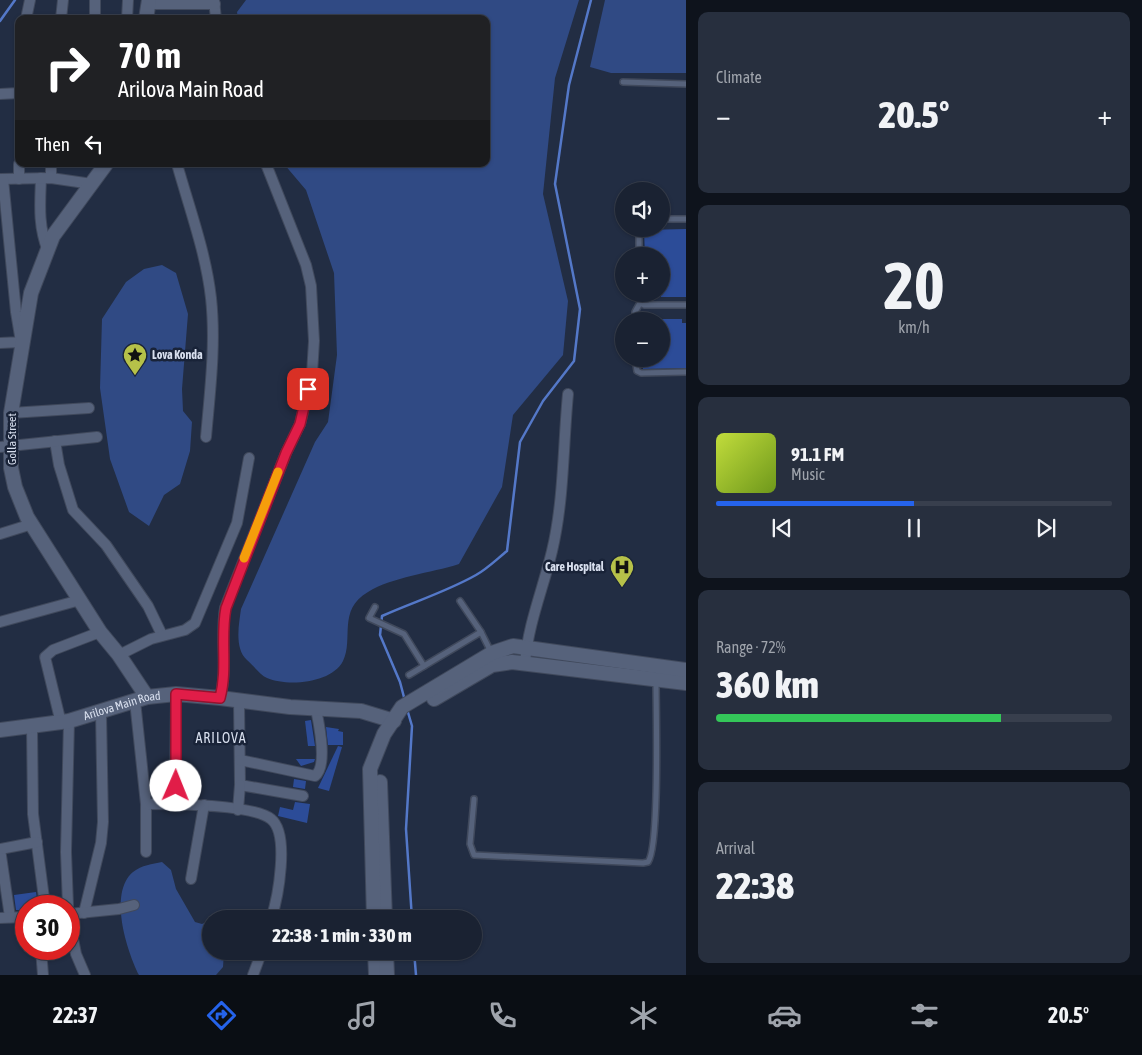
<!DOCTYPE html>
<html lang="en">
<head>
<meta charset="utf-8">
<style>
	:root { --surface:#1a2232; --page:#272f3e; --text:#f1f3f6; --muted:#9fa4ac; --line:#383f4d; --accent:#2563eb }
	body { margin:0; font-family:"Asap Condensed",sans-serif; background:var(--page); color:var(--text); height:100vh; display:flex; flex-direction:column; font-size:19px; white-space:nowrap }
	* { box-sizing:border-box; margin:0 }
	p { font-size:16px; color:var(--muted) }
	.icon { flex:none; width:28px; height:28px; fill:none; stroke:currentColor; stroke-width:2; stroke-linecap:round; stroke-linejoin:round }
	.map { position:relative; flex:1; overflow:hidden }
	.sheet { display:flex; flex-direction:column; gap:12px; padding:12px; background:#0e131c; width:456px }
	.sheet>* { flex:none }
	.hud { position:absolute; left:15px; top:15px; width:475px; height:152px; border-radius:10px; box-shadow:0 1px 4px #0004,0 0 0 1px var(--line); background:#202124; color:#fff; overflow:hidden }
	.tools { position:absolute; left:615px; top:182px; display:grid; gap:10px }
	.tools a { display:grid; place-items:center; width:55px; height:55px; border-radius:50%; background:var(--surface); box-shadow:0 1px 4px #0004,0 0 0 1px var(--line); font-size:25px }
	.speed { position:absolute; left:15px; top:895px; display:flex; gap:10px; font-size:25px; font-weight:700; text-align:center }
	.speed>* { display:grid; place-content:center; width:65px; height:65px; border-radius:50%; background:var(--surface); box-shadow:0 1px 4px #0004,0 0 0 1px var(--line); line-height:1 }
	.speed .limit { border:8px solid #d22; background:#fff; color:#111 }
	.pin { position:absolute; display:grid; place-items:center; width:42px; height:42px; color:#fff; margin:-21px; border-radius:10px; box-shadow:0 2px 8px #0006 }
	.me { position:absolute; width:55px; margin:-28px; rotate:1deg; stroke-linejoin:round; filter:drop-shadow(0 0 4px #0008) }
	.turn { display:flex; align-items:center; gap:18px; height:105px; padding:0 20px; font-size:22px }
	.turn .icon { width:65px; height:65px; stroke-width:2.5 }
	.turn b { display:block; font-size:35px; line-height:42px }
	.then { display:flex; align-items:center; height:48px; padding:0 20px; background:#0003; gap:10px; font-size:19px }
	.big { font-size:38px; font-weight:800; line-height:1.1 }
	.sheet .tile { flex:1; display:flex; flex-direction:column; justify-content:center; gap:8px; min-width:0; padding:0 18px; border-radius:10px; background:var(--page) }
	.sheet .dial { align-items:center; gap:0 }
	.dial b { font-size:65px; line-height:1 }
	.song { display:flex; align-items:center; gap:15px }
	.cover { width:60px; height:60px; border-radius:8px; background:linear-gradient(135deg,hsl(70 70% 55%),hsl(80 70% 35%)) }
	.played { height:5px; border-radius:2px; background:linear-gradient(90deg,var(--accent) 50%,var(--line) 50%) }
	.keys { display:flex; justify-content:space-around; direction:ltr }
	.heat { display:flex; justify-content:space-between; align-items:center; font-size:28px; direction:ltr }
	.charge { height:8px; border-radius:4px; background:linear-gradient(90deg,#34c759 72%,var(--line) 0) }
	.trip { position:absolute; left:202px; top:910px; width:280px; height:50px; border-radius:25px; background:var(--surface); box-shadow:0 1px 4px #0004,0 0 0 1px var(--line); font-weight:800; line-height:50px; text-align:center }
	.tabs { display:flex; height:80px; justify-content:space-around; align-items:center; background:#0a0e14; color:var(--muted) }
	.tabs .icon { width:35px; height:35px }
	.tabs .on { color:var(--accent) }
	.tabs b { font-size:22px; color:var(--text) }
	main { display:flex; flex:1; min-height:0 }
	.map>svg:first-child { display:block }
	.green { fill:#304a84 }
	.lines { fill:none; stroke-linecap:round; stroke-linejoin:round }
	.stream { stroke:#5478c8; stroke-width:2.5 }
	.building { fill:#2c4c98 }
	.lane-casing { stroke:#40495c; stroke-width:8 }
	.street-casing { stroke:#40495c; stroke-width:12 }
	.secondary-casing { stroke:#40495c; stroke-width:16 }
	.lane { stroke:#56627b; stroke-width:5 }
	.street { stroke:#56627b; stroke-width:10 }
	.secondary { stroke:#56627b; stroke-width:14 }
	.route-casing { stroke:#92132f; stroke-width:12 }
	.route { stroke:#e11d48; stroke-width:9 }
	.slow { stroke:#f59e0b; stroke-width:9 }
	.labels { text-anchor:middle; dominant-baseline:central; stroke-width:5; stroke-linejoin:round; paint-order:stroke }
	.poi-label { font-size:12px; font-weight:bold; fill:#d8dfee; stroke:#192338; text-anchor:start }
	.street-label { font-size:12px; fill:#d8dfee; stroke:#192338 }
	.neighbourhood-label { font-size:14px; letter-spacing:1px; fill:#d8dfee; stroke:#192338 }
</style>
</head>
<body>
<main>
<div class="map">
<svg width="686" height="975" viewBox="0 0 686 975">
	<rect width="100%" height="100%" fill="#222d43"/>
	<g class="green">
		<path d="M 246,0 L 579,0 L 555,78 L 543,194 L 568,301 L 563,355 L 513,415 L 502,487 L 459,564 C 431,573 392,577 368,592 C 337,610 354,639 343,661 C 332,683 288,687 267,678 C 260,675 253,665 247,660 C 234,648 239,624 241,609 L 315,442 L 328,422 L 337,355 L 334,273 L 306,190 L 284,164 L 486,164 L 486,19 L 238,19 L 237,12 Z"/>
		<path d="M 605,0 L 686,0 L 686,73 L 611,73 L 590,67 Z"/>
		<path d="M 162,265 L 176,273 L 188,314 L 182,389 L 183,411 L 192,422 L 190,451 L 180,484 L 164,495 L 149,526 L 129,512 L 110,459 L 100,388 L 102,319 L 126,282 L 144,269 Z"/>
		<path d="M 162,862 L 171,870 L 176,889 L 195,922 L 202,924 L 211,920 L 211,951 L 224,952 L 223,967 L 216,975 L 139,975 C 127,951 108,893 133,872 C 142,865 152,864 162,862 Z"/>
	</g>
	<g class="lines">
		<g class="stream">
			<path d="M 0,21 L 15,0"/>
			<path d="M 405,701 L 400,682 L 380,635 L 382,616 C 413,602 446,592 476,575 C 487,569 497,559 507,551 L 520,442 L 543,401 L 574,361 L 580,309 L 555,184 L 569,85 L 591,0"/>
			<path d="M 407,709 L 412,726 L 406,829 L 412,919"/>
			<path d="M 414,951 L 416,975"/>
		</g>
	</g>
	<g class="building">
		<path d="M 686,229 L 686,297 L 661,297 L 661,256 L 645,256 L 644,230 Z"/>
		<path d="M 661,319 L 682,319 L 682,323 L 686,323 L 686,368 L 643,369 L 643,359 L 661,359 Z"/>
		<path d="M 311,720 L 315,746 L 308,746 L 305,721 Z"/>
		<path d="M 326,727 L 339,729 L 338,731 L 343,732 L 343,745 L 328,745 Z"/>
		<path d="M 338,746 L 342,747 L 329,791 L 318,788 Z"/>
		<path d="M 296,759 L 315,759 L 314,762 L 301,766 Z"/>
		<path d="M 294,779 L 306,781 L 305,789 L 293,787 Z"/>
		<path d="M 295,802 L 310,804 L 307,823 L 278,816 L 280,807 L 293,810 Z"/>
		<path d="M 36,892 L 38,906 L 26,906 L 26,910 L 16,910 L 14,895 Z"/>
	</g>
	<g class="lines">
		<g class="lane-casing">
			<g id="lane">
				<path d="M 623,82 L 686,84"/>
				<path d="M 661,219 L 686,219"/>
				<path d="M 639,229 L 639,256"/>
				<path d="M 639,294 L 640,303 L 644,305 L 686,305"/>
				<path d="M 635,321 L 635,312 L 640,303"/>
				<path d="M 635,359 L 637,371 L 641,373 L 686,372"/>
				<path d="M 460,601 L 481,632 L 491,652"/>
				<path d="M 375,607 L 369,618 L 404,634 L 424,666"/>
				<path d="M 409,675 L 481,632"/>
				<path d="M 474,799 L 470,844 L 474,855 L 643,863 L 648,862 C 660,846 656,708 656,680"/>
			</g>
		</g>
		<g class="street-casing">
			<g id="street">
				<path d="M 214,0 L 216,19"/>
				<path d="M 148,4 L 215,4"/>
				<path d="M 26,19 L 30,0"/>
				<path d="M 61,19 L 63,0"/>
				<path d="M 95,19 L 95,0"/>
				<path d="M 127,19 L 128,0"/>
				<path d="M 0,94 L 19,93"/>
				<path d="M 177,164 C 189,207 206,253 211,298 C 216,344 210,391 206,437"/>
				<path d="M 41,178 C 40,204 38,226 48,251"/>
				<path d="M 51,178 L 51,164"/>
				<path d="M 0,179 L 51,178 L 92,184"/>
				<path d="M 19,179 L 19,164"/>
				<path d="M 0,343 L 21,342 L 16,312 L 3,179"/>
				<path d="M 11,413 L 89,408"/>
				<path d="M 55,441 L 59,465 L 73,510 L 106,545 L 148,606 L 162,635"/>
				<path d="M 0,447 L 97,437"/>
				<path d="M 0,534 L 32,524"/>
				<path d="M 0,622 L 80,600"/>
				<path d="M 119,655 L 151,639 L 185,630 L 195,623 L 237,523 L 249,458"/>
				<path d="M 525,663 C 528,624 543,589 552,551 C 564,501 563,446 568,394"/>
				<path d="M 220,698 C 228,668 220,638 225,608 L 286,453 L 300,424 L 312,374 L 314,341 L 311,286 L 306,265 L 266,164"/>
				<path d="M 135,701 L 146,804 L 146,852"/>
				<path d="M 239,701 L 240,785 L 303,796"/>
				<path d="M 61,723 L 45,657 L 53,650 L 100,632"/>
				<path d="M 32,727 L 33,814 L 45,906"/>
				<path d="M 240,760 L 315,776 C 328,766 319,724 316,709"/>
				<path d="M 146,804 C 172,804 252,804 271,819 C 290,834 278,898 271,919"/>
				<path d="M 175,804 L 176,694"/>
				<path d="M 238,810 L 240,785"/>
				<path d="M 0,849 L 10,917"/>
				<path d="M 0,849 L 37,842"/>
				<path d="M 191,879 L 204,805"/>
				<path d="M 68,906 L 66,852 L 69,721"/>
				<path d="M 84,913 L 101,843 L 103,822 L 101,713"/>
				<path d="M 69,914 L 119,909 L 134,905"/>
				<path d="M 0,918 L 26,917"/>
				<path d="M 69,919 L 76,954 L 85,975"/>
				<path d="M 41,949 L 43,975"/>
				<path d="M 253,975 L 262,951"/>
			</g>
		</g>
		<g class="secondary-casing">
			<g id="secondary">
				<path d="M 146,19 L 149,0"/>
				<path d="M 106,164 L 53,236 L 31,293 L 11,413 L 11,468 L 15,487 L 27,517 L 100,632 L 119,655 L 147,697"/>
				<path d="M 434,699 L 492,665 L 512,662 L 686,683"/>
				<path id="s1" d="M 0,730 L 69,721 L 147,697 L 176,694 L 220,698 L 290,707 L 361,711 L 394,721"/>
				<path d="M 380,782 L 385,919"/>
				<path d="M 374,919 L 370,769 L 384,734 L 402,707 L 492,653 L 513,646 L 686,670"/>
				<path d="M 375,951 L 376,975"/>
				<path d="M 386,951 L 387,975"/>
			</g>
		</g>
		<use href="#lane" class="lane"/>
		<use href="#street" class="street"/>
		<use href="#secondary" class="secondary"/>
	</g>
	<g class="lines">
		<g class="route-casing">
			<path id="route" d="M 176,786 L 176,694 L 220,698 C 228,668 220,638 226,608 L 286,453 L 300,424 L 308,389"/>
		</g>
		<use href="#route" class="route"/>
		<path class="slow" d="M 244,558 L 278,472"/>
	</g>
	<defs>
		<g id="sight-pin" transform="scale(1.25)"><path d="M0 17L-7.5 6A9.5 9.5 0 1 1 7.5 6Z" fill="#b6c149" stroke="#192338"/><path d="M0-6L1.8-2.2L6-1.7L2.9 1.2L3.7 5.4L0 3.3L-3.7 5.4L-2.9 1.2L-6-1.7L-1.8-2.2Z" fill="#111"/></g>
		<g id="hospital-pin" transform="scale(1.25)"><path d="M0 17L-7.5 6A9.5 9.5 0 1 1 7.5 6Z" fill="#b6c149" stroke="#192338"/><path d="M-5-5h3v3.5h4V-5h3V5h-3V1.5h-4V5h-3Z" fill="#111"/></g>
	</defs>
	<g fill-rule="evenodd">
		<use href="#sight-pin" x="135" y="355"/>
		<use href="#hospital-pin" x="622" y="567"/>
	</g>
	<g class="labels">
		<g class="poi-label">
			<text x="152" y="355">Lova Konda</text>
			<text x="604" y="567" text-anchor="end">Care Hospital</text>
		</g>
		<g class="street-label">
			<text transform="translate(12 439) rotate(-90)">Golla Street</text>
			<text stroke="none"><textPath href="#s1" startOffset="125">Arilova Main Road</textPath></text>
		</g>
		<g class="neighbourhood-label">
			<text x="221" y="738">ARILOVA</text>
		</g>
	</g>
</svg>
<div class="tools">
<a><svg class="icon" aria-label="sound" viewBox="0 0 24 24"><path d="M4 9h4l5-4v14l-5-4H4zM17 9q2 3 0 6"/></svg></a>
<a>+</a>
<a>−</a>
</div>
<div class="speed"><div class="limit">30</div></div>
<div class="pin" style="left:308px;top:389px;background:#d93025"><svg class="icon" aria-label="arrive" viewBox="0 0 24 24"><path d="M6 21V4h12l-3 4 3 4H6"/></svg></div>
<svg class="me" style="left:176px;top:786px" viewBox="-20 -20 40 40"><circle r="19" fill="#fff"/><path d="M0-13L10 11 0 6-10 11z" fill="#e11d48"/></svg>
<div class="trip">22:38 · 1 min · 330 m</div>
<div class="hud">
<div class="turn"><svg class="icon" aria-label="right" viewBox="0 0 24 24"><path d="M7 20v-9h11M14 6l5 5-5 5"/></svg><div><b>70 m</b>Arilova Main Road</div></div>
<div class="then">Then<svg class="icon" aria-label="left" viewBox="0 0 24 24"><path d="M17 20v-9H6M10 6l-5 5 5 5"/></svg></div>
</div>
</div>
<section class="sheet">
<div class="tile"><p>Climate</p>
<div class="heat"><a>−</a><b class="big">20.5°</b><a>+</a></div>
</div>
<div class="tile dial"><b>20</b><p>km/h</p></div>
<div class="tile">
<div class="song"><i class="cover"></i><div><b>91.1 FM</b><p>Music</p></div></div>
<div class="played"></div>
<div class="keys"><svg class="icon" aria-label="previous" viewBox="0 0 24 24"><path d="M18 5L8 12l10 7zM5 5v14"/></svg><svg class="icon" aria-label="pause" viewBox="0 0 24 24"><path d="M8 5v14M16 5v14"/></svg><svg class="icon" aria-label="next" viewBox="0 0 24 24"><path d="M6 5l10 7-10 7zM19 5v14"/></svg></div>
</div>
<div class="tile"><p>Range · 72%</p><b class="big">360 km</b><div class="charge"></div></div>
<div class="tile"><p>Arrival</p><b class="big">22:38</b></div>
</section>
</main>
<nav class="tabs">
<b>22:37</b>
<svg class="icon on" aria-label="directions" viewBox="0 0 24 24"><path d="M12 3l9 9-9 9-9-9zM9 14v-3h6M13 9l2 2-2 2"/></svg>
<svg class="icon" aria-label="music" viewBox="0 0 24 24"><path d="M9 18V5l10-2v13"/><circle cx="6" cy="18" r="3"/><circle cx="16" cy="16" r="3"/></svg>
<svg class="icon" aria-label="phone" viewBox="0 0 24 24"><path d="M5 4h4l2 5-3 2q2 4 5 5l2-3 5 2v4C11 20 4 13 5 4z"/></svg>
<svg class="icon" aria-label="climate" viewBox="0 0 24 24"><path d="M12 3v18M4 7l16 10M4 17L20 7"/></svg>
<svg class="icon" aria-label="car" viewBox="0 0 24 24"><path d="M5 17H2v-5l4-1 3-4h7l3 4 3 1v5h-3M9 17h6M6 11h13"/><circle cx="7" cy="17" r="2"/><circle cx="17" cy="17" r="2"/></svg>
<svg class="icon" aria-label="filters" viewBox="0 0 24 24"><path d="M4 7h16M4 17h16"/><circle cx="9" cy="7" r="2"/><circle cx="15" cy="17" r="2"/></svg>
<b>20.5°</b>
</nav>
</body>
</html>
